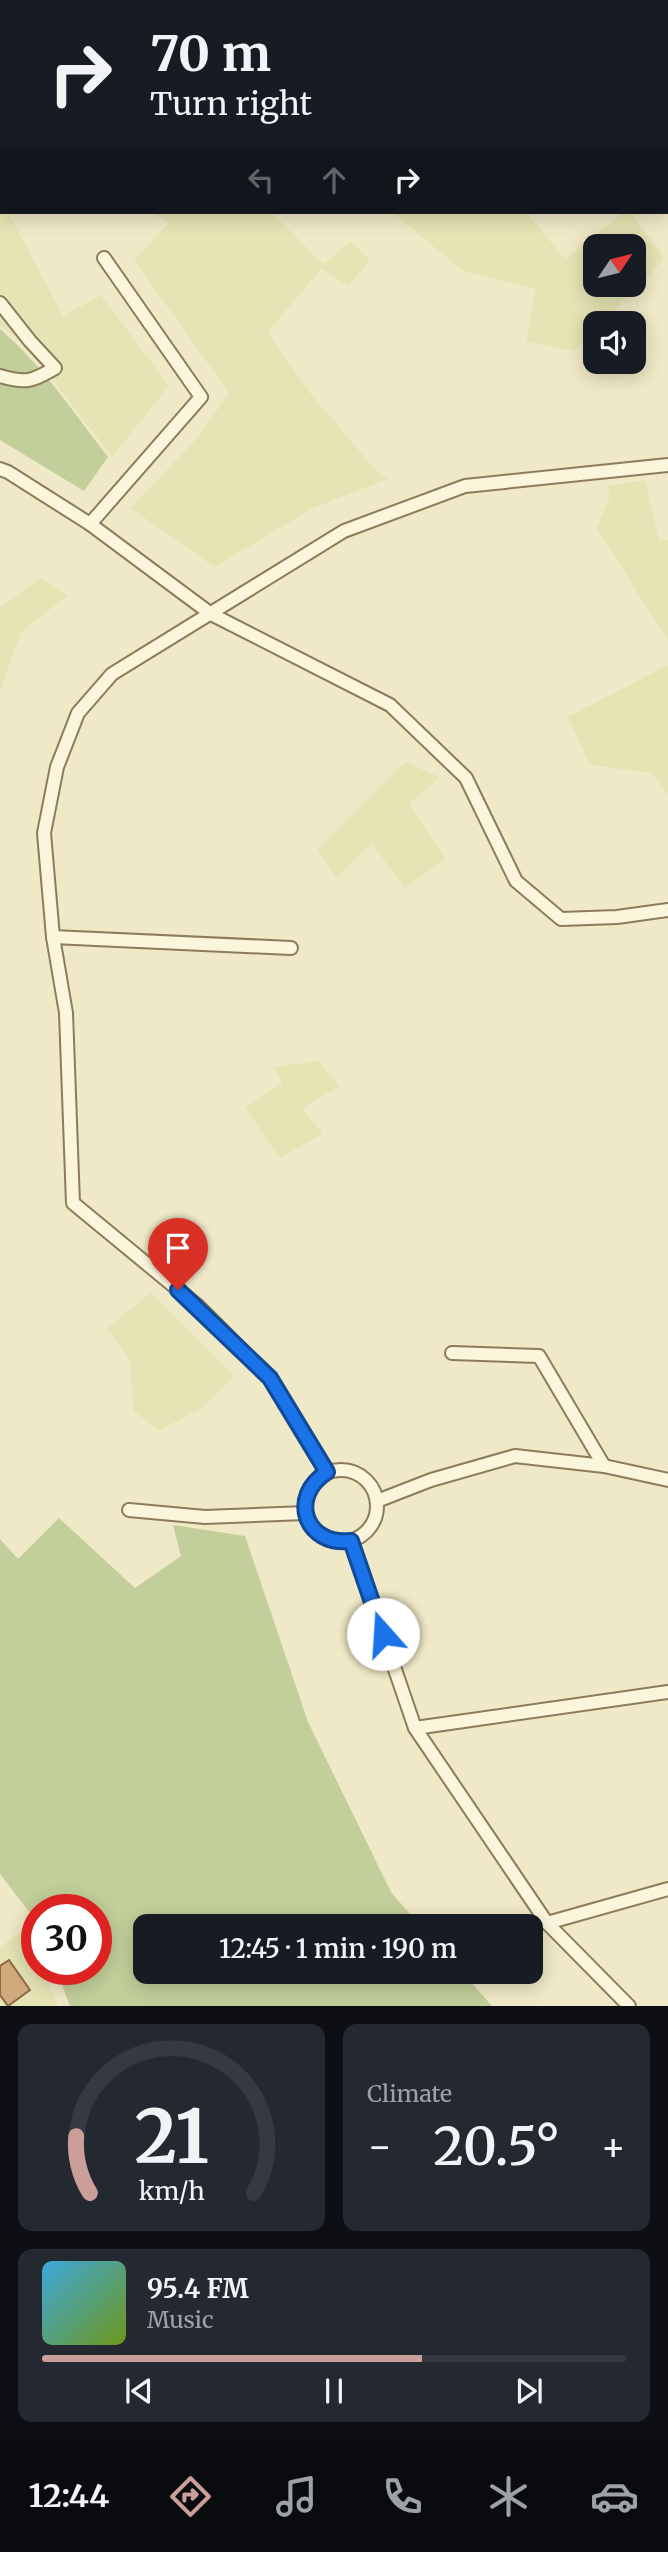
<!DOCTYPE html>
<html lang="en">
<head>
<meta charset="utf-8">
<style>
	:root { --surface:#171b24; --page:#242831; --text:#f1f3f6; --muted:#9ea1a6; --line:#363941; --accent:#cc9e9a }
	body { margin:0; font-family:Merriweather,serif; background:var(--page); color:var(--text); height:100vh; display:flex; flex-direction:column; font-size:26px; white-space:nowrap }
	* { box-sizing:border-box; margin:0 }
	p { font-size:23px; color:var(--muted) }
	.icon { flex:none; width:38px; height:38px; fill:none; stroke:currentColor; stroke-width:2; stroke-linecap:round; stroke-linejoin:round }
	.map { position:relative; height:2006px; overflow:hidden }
	.details { display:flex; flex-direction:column; gap:18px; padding:18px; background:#0d0f14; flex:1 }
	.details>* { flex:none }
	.top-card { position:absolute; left:0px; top:0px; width:668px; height:214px; box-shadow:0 4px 18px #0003; background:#171b24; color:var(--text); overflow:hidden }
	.needle { width:46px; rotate:55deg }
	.controls { position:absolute; left:583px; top:234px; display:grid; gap:14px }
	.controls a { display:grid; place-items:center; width:63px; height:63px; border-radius:14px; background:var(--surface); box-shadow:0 4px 18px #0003; font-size:35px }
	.speed { position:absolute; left:21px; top:1894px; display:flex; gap:14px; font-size:35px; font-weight:700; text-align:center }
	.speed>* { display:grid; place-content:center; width:91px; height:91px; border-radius:50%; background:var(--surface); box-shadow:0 4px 18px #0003; line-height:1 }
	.speed .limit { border:10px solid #d22; background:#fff; color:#111 }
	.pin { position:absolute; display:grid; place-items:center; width:60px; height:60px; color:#fff; margin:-72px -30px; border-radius:50% 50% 50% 0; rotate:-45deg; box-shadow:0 0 7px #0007 }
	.pin .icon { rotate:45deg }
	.me { position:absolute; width:77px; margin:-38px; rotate:341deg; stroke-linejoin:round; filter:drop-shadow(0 0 5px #0008) }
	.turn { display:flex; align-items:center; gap:24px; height:147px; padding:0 35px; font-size:32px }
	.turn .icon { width:91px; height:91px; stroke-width:2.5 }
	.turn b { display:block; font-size:49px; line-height:60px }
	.lanes { display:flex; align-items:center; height:66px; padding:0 35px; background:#0003; justify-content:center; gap:35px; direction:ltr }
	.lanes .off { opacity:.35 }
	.big { font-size:52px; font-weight:600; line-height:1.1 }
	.details .tile { flex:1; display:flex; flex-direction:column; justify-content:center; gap:10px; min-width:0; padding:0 24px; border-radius:14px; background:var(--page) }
	.details .dial { align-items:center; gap:0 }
	.dial svg { height:182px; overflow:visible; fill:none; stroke:var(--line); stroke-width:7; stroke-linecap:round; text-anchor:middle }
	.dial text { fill:var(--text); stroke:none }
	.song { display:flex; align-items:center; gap:21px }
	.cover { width:84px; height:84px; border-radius:10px; background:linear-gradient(135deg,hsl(200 70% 55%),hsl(80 70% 35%)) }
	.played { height:7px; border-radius:4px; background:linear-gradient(90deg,var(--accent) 65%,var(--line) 65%) }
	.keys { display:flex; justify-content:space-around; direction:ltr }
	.heat { display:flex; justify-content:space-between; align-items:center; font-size:38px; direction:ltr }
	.details .tiles { flex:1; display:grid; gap:18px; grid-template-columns:1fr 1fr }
	.tile:last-child { grid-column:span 2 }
	.trip { position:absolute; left:133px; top:1914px; width:410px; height:70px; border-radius:14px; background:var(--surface); box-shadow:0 4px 18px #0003; font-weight:600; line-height:70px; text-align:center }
	.tab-bar { display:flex; height:112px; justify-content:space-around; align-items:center; background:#090b0e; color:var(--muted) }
	.tab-bar .icon { width:49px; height:49px }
	.tab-bar .current { color:var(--accent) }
	.tab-bar b { font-size:32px; color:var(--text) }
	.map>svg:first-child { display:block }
	.farmland { fill:#e6e4b4; fill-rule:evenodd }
	.green { fill:#c3cf9a }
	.building { fill:#d0a97c; stroke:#8e6840; stroke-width:2 }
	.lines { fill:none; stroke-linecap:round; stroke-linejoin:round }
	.minor-casing { stroke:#8d7c5b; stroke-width:16 }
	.minor { stroke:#faf5db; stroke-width:12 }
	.route-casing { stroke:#114b97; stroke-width:18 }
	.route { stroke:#1a73e8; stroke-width:12 }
</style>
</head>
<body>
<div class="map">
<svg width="668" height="2006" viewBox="0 0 668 2006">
	<rect width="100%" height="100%" fill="#f0e9c7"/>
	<g class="farmland">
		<path d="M 0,0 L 258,2 L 2,2 L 2,212 L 8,212 L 63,316 L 101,295 L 169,386 L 112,457 L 48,374 L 16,338 L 0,325 Z"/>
		<path d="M 151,212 L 271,212 L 323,264 L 351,241 L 370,261 L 348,286 L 322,268 L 268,332 L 310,393 L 374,468 L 388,479 L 315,507 L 214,567 L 131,508 L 199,436 L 229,393 L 134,260 L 169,223 Z"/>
		<path d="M 392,212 L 526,212 L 565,259 L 624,212 L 631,212 L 664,259 L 601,324 L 595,324 L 595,330 L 574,351 L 526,342 L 535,289 L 463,271 ZM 595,247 L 634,247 L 634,285 L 595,285 Z"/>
		<path d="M 645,480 L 659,540 L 668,540 L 668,641 L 597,528 L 610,496 L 607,486 Z"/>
		<path d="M 41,578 L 68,595 L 21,632 L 0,691 L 0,607 Z"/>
		<path d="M 668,665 L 668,794 L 652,773 L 590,765 L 568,717 Z"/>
		<path d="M 405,762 L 440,777 L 409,804 L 446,859 L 404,888 L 372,843 L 336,878 L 317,850 Z"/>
		<path d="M 318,1061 L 340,1086 L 302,1108 L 323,1134 L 279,1158 L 245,1107 L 282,1084 L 274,1067 Z"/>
		<path d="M 150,1293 L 234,1376 L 201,1408 L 160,1430 L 133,1411 L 130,1361 L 107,1328 Z"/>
		<path d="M 27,1928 L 37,1953 L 37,1969 L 43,1969 L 58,2006 L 0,2006 L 0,1947 Z"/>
	</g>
	<g class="green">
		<path d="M 0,329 C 42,365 74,413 108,457 L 84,491 L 0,440 Z"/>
		<path d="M 59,1518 L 135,1588 L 181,1556 L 173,1525 L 245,1536 L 308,1722 L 391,1892 L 421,1927 L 145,1927 L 145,1972 L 462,1972 L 492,2006 L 70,2006 L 56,1969 L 96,1969 L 96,1909 L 37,1909 L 37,1922 L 0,1874 L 0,1539 L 18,1559 Z"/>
	</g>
	<path class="building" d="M 9,1960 L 30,1990 L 8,2006 L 0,1995 L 0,1966 Z"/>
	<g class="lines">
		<g class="minor-casing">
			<g id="minor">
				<path d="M 458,0 L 461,2"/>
				<path d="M 0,146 L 2,144"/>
				<path d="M 667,189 L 668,191"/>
				<path d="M 0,303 L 30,341 L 55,368 C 33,381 26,384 0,376"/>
				<path d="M 0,469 L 8,472 L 90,524 L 211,614 L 390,705 L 466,778 L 516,881 L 561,919 L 617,917 L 668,910"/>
				<path d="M 90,524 L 201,397 L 104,258"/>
				<path d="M 53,937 L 291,948"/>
				<path d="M 452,1353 L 539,1356 L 604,1466"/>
				<circle cx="341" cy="1506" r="36"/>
				<path d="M 327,1472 L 270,1378 L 198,1306 L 73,1203 L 66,1013 L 53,937 L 44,833 L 57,767 L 78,713 L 112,674 L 344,531 L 465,486 L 668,465"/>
				<path d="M 377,1501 L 431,1480 L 515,1456 L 604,1466 L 668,1480"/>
				<path d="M 129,1510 L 205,1517 L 305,1513"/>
				<path d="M 351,1541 L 415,1728 L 547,1923 L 629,2006"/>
				<path d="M 415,1728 L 668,1692"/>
				<path d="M 547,1923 L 668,1889"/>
			</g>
		</g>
		<use href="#minor" class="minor"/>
	</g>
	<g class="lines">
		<g class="route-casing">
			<path id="route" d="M 178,1290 L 270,1378 L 327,1472 C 288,1497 305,1546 351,1541 L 383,1634"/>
		</g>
		<use href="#route" class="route"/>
	</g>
</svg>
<div class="controls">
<a><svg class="needle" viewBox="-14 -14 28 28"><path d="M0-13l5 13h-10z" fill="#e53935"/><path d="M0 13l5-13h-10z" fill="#9ea1a6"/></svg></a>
<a><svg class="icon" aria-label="sound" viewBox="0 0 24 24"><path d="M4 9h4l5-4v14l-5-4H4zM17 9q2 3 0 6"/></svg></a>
</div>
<div class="speed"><div class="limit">30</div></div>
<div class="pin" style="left:178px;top:1290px;background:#d93025"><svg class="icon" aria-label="arrive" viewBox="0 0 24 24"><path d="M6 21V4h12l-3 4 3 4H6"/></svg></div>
<svg class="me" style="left:383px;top:1634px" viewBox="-20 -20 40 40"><circle r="19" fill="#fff"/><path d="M0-13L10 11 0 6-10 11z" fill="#1a73e8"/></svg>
<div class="trip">12:45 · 1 min · 190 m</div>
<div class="top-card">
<div class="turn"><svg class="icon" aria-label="right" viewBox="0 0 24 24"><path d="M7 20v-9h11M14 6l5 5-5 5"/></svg><div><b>70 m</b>Turn right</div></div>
<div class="lanes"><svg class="icon off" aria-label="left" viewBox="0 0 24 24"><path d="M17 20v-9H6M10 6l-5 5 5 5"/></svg><svg class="icon off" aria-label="ahead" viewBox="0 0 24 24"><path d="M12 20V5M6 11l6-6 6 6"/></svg><svg class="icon" aria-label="right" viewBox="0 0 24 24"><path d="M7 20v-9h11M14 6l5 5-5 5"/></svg></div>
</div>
</div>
<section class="details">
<div class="tiles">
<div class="tile dial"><svg viewBox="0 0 100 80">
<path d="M14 69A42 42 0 1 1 86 69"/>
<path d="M14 69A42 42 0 0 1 8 44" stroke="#cc9e9a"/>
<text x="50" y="56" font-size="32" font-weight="700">21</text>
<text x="50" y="72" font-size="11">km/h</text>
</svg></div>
<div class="tile"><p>Climate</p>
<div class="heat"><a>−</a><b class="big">20.5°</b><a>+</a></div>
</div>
<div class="tile">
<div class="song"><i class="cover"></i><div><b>95.4 FM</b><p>Music</p></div></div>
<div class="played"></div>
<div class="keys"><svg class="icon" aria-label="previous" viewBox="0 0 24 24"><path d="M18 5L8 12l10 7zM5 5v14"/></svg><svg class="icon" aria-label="pause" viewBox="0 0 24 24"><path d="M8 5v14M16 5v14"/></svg><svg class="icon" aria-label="next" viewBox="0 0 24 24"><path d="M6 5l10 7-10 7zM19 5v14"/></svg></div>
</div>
</div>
</section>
<nav class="tab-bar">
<b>12:44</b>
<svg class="icon current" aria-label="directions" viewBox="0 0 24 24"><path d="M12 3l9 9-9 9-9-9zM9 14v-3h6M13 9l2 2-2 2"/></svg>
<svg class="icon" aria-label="music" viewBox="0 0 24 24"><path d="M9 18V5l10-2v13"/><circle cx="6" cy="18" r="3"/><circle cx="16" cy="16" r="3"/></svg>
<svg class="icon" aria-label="phone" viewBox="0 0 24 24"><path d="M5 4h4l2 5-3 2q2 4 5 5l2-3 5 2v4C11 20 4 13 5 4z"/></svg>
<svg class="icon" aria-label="climate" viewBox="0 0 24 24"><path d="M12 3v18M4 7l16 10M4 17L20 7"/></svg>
<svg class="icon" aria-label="car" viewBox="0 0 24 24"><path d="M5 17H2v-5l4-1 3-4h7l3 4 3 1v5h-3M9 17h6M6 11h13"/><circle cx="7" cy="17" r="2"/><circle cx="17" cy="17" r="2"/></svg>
</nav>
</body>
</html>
